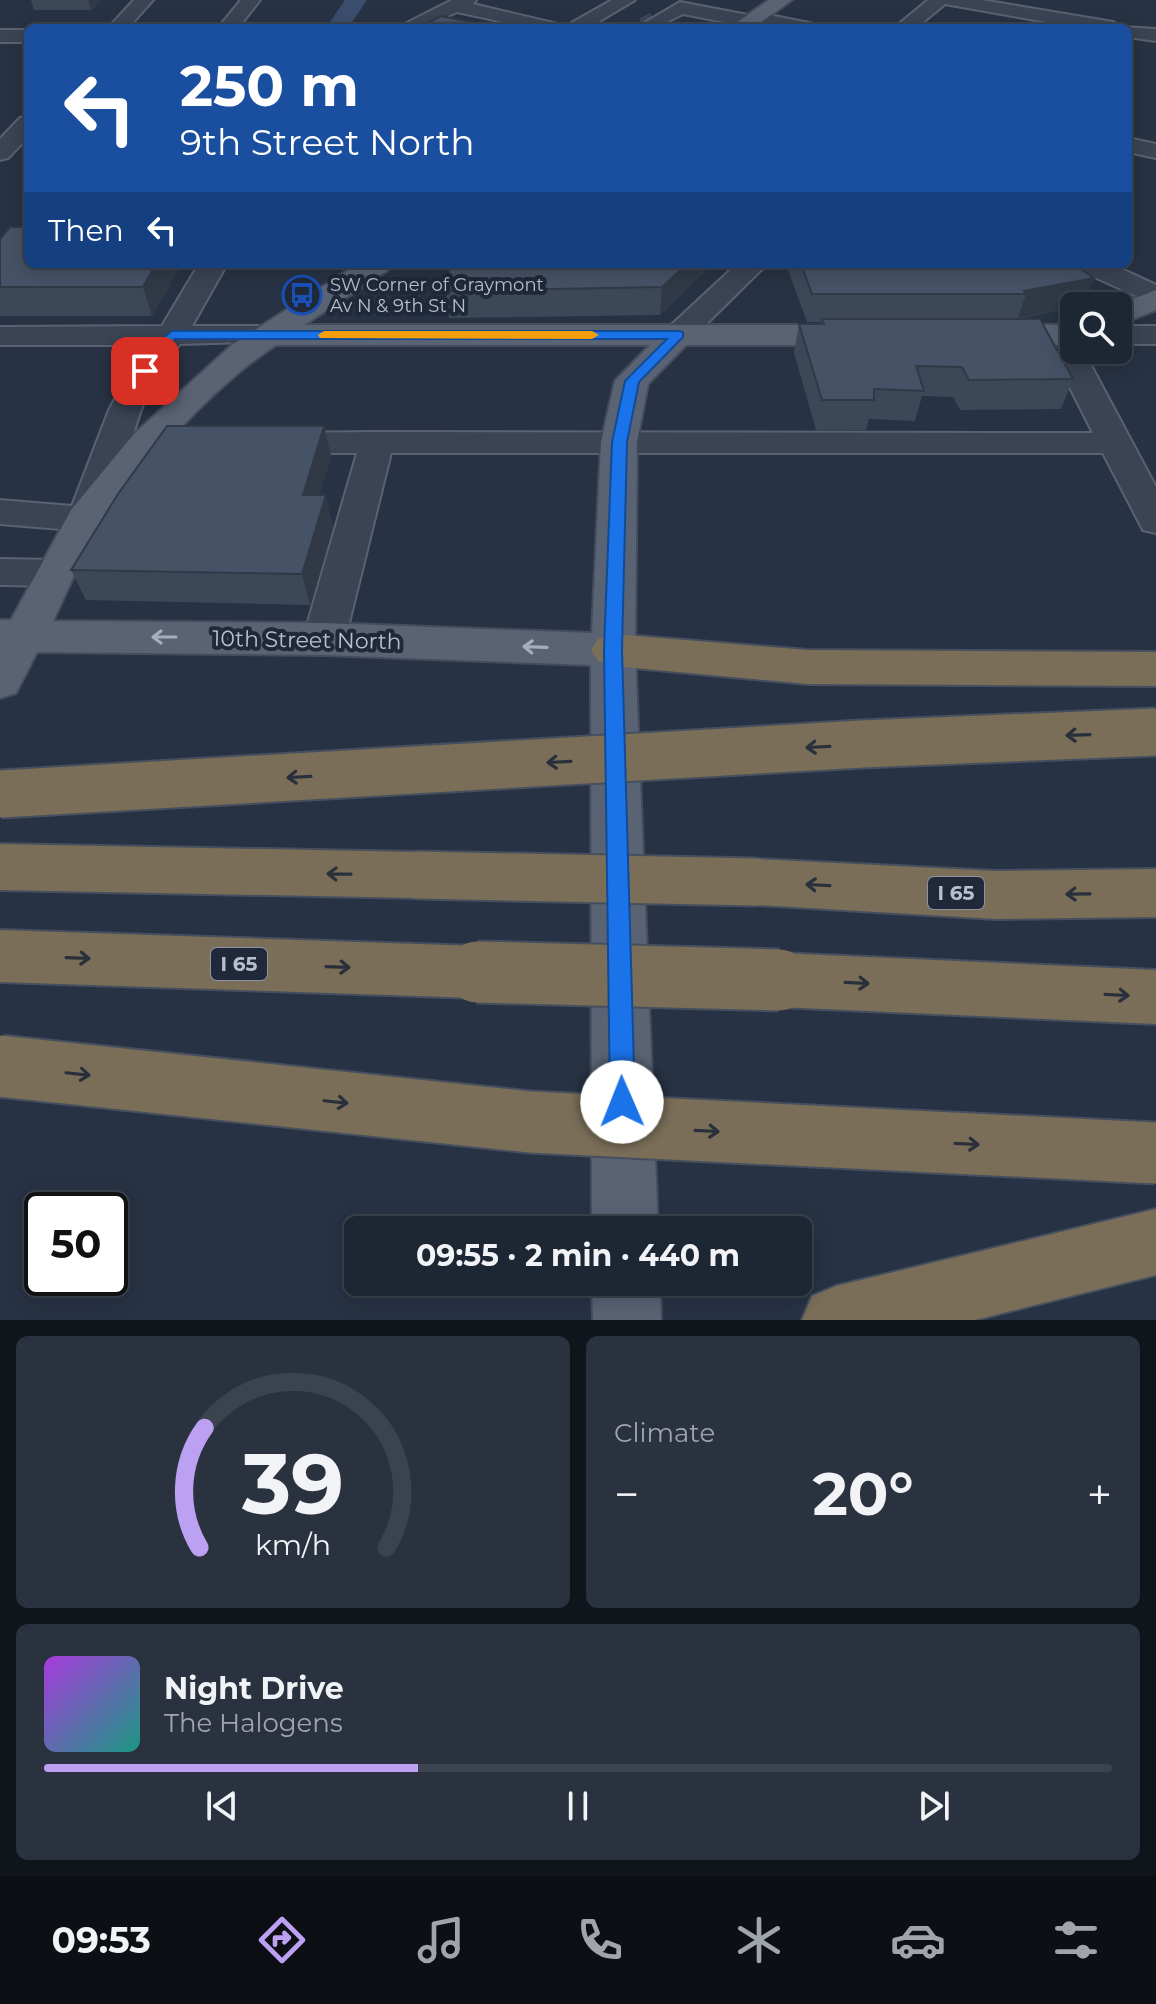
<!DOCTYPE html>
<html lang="en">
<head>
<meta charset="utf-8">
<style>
	:root { --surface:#1d2633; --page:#2a323f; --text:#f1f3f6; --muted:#a0a5ac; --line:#3b434e; --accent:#bca0f2 }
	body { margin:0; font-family:Montserrat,sans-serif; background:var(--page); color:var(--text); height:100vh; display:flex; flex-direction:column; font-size:30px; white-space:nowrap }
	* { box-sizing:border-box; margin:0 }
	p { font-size:26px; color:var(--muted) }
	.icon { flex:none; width:44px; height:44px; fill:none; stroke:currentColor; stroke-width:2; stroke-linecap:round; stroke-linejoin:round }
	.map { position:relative; height:1320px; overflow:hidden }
	.details { display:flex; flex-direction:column; gap:16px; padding:16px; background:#10151c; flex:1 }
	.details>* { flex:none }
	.top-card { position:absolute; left:24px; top:24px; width:1108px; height:244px; border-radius:12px; box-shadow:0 4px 20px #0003,0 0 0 2px var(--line); background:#1a4fa0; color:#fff; overflow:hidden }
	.tools { position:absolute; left:1060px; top:292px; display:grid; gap:16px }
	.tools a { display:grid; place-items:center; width:72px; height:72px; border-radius:12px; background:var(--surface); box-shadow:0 4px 20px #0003,0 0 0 2px var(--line); font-size:40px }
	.speed { position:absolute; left:24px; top:1192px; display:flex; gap:16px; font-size:40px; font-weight:700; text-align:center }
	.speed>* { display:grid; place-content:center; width:104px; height:104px; border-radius:50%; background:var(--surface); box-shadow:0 4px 20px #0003,0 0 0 2px var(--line); line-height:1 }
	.speed .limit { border:4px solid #111; border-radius:12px; background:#fff; color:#111 }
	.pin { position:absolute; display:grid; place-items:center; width:68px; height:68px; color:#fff; margin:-34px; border-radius:16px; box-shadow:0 4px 12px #0006 }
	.me { position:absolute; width:88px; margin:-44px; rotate:359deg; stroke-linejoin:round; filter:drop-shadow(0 0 6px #0008) }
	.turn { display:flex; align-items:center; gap:28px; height:168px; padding:0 24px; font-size:36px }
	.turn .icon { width:104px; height:104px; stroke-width:2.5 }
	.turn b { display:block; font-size:56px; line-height:68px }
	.then { display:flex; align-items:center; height:76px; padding:0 24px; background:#0003; gap:16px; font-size:30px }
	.big { font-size:60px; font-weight:700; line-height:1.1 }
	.details .tile { flex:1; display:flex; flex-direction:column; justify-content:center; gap:12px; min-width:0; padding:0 28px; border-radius:12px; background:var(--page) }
	.details .dial { align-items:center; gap:0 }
	.dial svg { height:208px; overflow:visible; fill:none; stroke:var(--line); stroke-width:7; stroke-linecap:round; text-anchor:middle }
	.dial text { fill:var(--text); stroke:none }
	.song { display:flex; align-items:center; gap:24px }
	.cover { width:96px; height:96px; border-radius:12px; background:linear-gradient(135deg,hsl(280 70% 55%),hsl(170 70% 35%)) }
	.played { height:8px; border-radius:4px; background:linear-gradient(90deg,var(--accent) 35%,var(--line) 35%) }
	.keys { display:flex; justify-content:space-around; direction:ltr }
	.heat { display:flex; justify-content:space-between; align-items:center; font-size:44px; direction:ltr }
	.details .tiles { flex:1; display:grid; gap:16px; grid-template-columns:1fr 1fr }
	.tile:last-child { grid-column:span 2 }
	.trip { position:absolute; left:344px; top:1216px; width:468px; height:80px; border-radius:12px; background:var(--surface); box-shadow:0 4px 20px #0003,0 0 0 2px var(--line); font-weight:700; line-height:80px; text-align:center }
	.tab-bar { display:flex; height:128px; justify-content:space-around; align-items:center; background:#0c0f14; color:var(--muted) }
	.tab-bar .icon { width:56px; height:56px }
	.tab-bar .selected { color:var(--accent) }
	.tab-bar b { font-size:36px; color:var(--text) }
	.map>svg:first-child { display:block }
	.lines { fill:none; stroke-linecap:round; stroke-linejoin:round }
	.river { fill:#3c4e6d; fill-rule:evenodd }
	.minor-tunnel { stroke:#3d4759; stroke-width:21; stroke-dasharray:21 10; stroke-linecap:butt }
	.minor-casing { stroke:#5a6271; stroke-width:4 }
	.major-casing { stroke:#454d5d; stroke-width:4 }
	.highway-casing { stroke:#464f5e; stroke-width:4 }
	.minor { fill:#3b4454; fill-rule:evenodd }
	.major { fill:#596374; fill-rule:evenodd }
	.highway { fill:#7a6e58; fill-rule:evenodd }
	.highway-bridge-far1-casing { stroke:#464f5e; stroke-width:51; stroke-linecap:butt }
	.highway-bridge-casing { stroke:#464f5e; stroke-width:65; stroke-linecap:butt }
	.highway-bridge-far1 { stroke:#7a6e58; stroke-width:47 }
	.highway-bridge { stroke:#7a6e58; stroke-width:61 }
	.wall { fill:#3c4758 }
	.shaded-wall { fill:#313947 }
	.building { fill:#465266; stroke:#313947; stroke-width:2 }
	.oneway { stroke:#a6adbb }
	.oneway2 { stroke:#29303c }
	.route { fill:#1a73e8; stroke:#114b97; stroke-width:2 }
	.slow { fill:#f59e0b }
	.labels { text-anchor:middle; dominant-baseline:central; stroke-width:8; stroke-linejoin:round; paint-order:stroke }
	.far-poi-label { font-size:18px; fill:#b9c0cd; stroke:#202939; text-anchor:start }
	.shield { fill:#202939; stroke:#8b93a1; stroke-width:2 }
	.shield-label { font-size:20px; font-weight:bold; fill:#b9c0cd }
	.street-label { font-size:22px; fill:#b9c0cd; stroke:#202939 }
</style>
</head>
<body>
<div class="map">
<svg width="1156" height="1320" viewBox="0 0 1156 1320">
	<rect width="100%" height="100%" fill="#273244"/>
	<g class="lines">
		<path class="river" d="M 345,0 L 367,0 L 348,28 L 330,28 L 328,25 Z"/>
		<path class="minor-tunnel" d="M 644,28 L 655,22"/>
		<g class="minor-casing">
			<g id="minor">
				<path d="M 134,0 L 153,0 L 128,28 L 108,28 Z"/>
				<path d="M 241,0 L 260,0 L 238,28 L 218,28 Z"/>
				<path d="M 452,0 L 476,0 L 473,4 L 566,26 L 612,0 L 635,0 L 588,28 L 531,28 L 457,12 L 422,28 L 397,28 Z"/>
				<path d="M 928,0 L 982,0 L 1113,22 L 1122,27 L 1156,29 L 1156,41 L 1128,37 L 1128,28 L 1080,28 L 945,4 L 916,28 L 894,28 Z"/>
				<path d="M 680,2 L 748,15 L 755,12 L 814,24 L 817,28 C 797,28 767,23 750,27 L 683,14 L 655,28 L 646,22 Z"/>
				<rect x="0" y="30" width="28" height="12"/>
				<path d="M 28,116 L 28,137 L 8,158 L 0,160 L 0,139 L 20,118 Z"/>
				<path d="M 1128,138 L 1156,144 L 1156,158 L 1128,152 Z"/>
				<path d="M 199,264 L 227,264 L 192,326 L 269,326 L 280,329 L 284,335 L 280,341 L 180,344 C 131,391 132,474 98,528 L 85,531 L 0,524 L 0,500 L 72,506 L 109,410 L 144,345 L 0,345 L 0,327 L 162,326 Z"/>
				<path d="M 737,264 L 767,264 L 689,341 L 678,344 L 667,341 L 663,335 L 667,329 Z"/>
				<path d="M 1075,264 L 1111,264 L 1156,285 L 1156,305 L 1079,270 Z"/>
				<path d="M 1074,326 L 1074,350 L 1085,350 L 1086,356 L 1156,487 L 1156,533 L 1143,530 L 1103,453 L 391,453 L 345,639 L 339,650 L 324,654 L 309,650 L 303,639 L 357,453 L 269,453 L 257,450 L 252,443 L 257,436 L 269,433 L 377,432 L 1093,433 L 1054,356 L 1055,344 L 1063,329 Z"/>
				<rect x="1118" y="326" width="38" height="18"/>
				<path d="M 0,559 L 56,560 L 70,564 L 75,573 L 70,582 L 56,586 L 0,585 Z"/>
			</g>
		</g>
		<g class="major-casing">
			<g id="major">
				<path d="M 769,0 L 792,0 L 753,28 L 729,28 Z"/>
				<path d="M 358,264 L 393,264 L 388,270 L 304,325 L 856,325 L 867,328 L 872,335 L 867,342 L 856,345 L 686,345 L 648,384 L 637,442 L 635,650 L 658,1230 L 592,1230 L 591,665 L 324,655 L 37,652 L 16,693 L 0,698 L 0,620 L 11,620 L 71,510 L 133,435 L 233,344 ZM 276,345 L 650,345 L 615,381 L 601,442 L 592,633 L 324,623 L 53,621 C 69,588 83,551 104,521 C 145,462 216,384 276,345 Z"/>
				<path d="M 1156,290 L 1156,310 L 1118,325 L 1118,306 L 1115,306 Z"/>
				<path d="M 988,325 L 1074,325 L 1074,345 L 988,345 L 977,342 L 972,335 L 977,328 Z"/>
				<path d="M 592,1282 L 660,1282 L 661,1320 L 593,1320 Z"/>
			</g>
		</g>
		<g class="highway-casing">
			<g id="highway">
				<path d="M 613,634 L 808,650 L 1156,652 L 1156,686 L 808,684 L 613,666 L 598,661 L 591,650 L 598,639 Z"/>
				<path d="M 0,844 L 417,852 L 435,859 L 443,875 L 435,891 L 417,898 L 0,890 Z"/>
				<path d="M 756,859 L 996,871 L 1156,869 L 1156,917 L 996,919 L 756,905 L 737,898 L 730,882 L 737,866 Z"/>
				<path d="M 0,930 L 477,946 L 497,953 L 505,972 L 497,991 L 477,998 L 0,982 Z"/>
				<path d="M 779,953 L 1156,970 L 1156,1024 L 779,1007 L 759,999 L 751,980 L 759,961 Z"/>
				<path d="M 1156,1209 L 1156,1275 L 975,1320 L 802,1320 L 812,1296 L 836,1286 Z"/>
			</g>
		</g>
		<use href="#minor" class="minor"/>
		<use href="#major" class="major"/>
		<use href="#highway" class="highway"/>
		<g class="highway-bridge-far1-casing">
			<g id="highway-bridge-far1">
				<path d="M 0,794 L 862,744 L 1156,732"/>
				<path d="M 417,875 L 756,882"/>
			</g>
		</g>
		<g class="highway-bridge-casing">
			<g id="highway-bridge">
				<path d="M 477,972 L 779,980"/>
				<path d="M 0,1066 L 530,1122 L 1156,1153"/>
			</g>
		</g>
		<use href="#highway-bridge-far1" class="highway-bridge-far1"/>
		<use href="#highway-bridge" class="highway-bridge"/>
	</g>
	<g class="wall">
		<path d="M 31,0 L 101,0 L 91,10 L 34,10 Z"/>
		<path d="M 0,239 L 182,264 L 152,316 L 0,316 Z"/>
		<path d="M 450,264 L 713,264 L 660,315 L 449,318 L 446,291 Z"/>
		<path d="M 788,264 L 1073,264 L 1094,278 L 1084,305 L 1018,319 L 1073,379 L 1061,409 L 960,410 L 953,397 L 922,396 L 915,421 L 869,419 L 866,430 L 816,430 L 794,353 L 799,324 L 821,324 L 821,322 L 807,322 L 787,267 Z"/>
		<path d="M 324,426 L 331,456 L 319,495 L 333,526 L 310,605 L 86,600 L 71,570 Z"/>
	</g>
	<g class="shaded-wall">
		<path d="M 88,0 L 101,0 L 91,10 Z"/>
		<path d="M 156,264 L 182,264 L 152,316 L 143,287 Z"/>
		<path d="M 687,264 L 713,264 L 660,315 L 662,287 Z"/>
		<path d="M 1094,278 L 1084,305 L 1018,318 L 1026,294 L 1024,291 Z"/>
		<path d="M 324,426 L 331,456 L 311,526 L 303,495 Z"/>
		<path d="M 326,495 L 333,526 L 310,605 L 302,574 Z"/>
	</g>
	<g class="building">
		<path d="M 441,16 L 501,28 L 417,28 Z"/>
		<path d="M 10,227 L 28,227 L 28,264 L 156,264 L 143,287 L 0,287 L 0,239 Z"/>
		<path d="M 450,264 L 687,264 L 662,287 L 446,291 Z"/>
		<path d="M 801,264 L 1073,264 L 1094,278 L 1024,291 L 1026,294 L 812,294 Z"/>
		<path d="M 822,319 L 1040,319 L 1073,379 L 969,380 L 962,367 L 916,366 L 924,391 L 874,389 L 874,400 L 822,400 L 799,324 L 824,324 Z"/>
		<path d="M 167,426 L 324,426 L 303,495 L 326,495 L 302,574 L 71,570 L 118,494 Z"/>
	</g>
	<defs><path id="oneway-shaft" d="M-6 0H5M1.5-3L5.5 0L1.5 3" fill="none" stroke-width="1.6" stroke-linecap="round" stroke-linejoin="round" transform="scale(2)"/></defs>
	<g class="oneway">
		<use href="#oneway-shaft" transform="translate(164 637) rotate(-180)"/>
		<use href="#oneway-shaft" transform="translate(535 647) rotate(-178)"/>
	</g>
	<g class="oneway2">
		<use href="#oneway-shaft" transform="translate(1078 735) rotate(178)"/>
		<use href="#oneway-shaft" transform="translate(818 747) rotate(177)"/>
		<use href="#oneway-shaft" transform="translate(559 762) rotate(177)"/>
		<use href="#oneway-shaft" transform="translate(299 777) rotate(177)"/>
		<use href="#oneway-shaft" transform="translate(339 874) rotate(-179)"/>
		<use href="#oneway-shaft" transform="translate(818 885) rotate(-177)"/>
		<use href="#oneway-shaft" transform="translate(1078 894) rotate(179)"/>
		<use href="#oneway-shaft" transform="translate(78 958) rotate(2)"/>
		<use href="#oneway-shaft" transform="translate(338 967) rotate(2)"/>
		<use href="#oneway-shaft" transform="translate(857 983) rotate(3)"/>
		<use href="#oneway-shaft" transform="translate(1117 995) rotate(3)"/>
		<use href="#oneway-shaft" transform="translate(78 1074) rotate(6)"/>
		<use href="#oneway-shaft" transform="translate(336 1102) rotate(6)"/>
		<use href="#oneway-shaft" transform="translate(707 1131) rotate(3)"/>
		<use href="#oneway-shaft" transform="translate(967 1144) rotate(3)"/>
	</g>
	<path class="route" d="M 678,331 L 683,332 L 683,337 L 639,382 L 627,442 L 622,650 L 635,1102 L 631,1111 L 622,1115 L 614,1111 L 610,1102 L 604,650 L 612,442 L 625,381 L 667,339 L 175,339 L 161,353 L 150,374 L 138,371 L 151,348 L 172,331 Z"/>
	<path class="slow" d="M 324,331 L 592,331 L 599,335 L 592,339 L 320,338 L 318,335 Z"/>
	<defs>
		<g id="bus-ring" transform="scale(2)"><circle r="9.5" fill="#202939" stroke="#1a4fb4" stroke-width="1.5"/><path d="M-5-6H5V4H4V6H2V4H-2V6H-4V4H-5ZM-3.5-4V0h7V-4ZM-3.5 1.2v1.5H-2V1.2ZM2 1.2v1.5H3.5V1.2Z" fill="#1a4fb4"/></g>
	</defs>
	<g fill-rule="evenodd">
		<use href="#bus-ring" x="302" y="295"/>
	</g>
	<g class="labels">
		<g class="far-poi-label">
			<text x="330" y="285">SW Corner of Graymont<tspan x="330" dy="21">Av N &amp; 9th St N</tspan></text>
		</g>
		<g class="shield">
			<rect x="928" y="877" width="56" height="32" rx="6"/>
			<rect x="211" y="948" width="56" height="32" rx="6"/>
		</g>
		<g class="shield-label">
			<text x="956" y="893">I 65</text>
			<text x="239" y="964">I 65</text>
		</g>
		<g class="street-label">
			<text transform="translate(307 640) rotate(1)">10th Street North</text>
		</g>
	</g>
</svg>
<div class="tools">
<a><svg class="icon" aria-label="search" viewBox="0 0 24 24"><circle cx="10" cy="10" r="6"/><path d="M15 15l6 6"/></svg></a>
</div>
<div class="speed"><div class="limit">50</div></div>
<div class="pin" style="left:145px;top:371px;background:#d93025"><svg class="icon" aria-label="arrive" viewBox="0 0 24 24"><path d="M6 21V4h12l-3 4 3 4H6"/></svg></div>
<svg class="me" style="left:622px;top:1102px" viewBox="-20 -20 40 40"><circle r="19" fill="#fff"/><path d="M0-13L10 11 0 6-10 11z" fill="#1a73e8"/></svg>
<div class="trip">09:55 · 2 min · 440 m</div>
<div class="top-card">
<div class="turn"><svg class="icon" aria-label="left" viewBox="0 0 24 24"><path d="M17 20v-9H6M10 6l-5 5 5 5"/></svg><div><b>250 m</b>9th Street North</div></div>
<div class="then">Then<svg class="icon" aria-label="left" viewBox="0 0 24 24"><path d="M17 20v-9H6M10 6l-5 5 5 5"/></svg></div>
</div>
</div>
<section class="details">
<div class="tiles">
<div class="tile dial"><svg viewBox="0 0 100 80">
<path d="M14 69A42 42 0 1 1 86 69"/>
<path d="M14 69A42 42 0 0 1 16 23" stroke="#bca0f2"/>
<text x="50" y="56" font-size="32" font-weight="700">39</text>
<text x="50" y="72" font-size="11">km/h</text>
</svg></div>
<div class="tile"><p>Climate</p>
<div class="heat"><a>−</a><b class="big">20°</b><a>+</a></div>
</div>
<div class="tile">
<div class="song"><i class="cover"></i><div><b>Night Drive</b><p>The Halogens</p></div></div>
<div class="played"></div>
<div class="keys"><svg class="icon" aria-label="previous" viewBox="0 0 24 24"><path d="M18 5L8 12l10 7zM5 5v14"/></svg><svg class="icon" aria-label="pause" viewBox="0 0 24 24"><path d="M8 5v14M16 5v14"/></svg><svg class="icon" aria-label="next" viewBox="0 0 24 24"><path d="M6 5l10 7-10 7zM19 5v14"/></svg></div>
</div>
</div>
</section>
<nav class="tab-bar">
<b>09:53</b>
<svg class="icon selected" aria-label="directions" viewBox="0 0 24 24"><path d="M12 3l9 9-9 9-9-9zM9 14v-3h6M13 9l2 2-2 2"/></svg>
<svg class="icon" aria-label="music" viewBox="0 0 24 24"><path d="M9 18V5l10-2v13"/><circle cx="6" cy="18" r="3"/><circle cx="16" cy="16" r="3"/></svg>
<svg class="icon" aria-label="phone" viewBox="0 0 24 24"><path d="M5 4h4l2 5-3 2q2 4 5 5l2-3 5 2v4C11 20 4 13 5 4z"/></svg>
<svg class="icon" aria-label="climate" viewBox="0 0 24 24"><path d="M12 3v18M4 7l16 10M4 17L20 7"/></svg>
<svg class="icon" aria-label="car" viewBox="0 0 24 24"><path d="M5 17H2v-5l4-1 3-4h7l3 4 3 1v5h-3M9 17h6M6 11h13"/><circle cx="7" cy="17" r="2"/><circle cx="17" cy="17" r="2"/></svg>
<svg class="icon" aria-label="filters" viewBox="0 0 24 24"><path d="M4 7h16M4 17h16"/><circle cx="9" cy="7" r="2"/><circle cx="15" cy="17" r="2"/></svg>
</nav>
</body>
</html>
